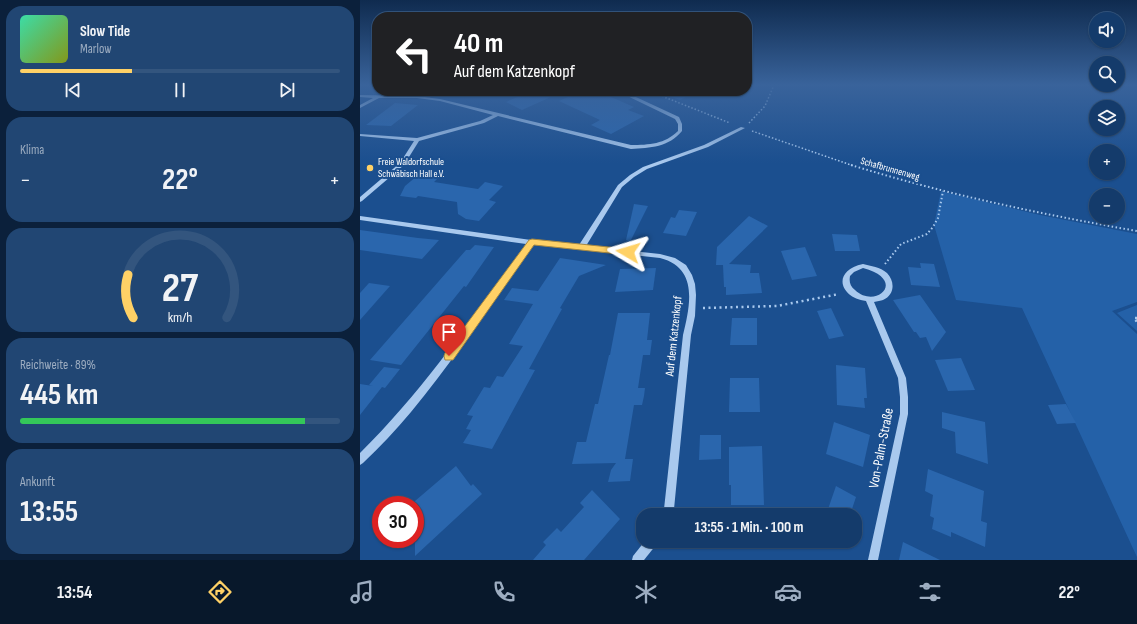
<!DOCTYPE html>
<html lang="de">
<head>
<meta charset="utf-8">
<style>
	:root { --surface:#143b6b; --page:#214673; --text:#f1f3f6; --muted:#9dadc1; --line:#33557e; --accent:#ffd166 }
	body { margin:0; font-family:"Sofia Sans Condensed",sans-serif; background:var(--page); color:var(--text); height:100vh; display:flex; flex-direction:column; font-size:15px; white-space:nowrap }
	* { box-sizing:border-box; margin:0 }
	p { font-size:13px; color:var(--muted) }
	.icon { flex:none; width:22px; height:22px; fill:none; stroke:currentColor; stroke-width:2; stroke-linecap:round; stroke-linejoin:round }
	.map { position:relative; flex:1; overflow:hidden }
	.details { display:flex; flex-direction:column; gap:6px; padding:6px; background:#0b203b; width:360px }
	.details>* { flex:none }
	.top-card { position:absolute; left:12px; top:12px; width:380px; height:84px; border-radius:16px; box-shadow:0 1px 3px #0004,0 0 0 1px var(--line); background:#202124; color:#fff; overflow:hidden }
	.tools { position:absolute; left:729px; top:12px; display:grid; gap:8px }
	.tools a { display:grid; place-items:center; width:36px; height:36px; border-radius:50%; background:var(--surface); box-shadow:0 1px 3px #0004,0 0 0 1px var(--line); font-size:20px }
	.speed { position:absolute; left:12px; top:496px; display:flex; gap:8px; font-size:20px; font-weight:700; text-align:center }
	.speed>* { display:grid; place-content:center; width:52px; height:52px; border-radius:50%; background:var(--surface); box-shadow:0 1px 3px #0004,0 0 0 1px var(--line); line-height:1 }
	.speed .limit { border:6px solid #d22; background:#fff; color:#111 }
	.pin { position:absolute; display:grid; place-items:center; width:34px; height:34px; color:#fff; margin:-41px -17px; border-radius:50% 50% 50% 0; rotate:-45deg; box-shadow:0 0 4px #0007 }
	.pin .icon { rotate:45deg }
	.me { position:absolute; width:44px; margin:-22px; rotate:277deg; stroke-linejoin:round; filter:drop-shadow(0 0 3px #0008) }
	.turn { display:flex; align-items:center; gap:14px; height:84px; padding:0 16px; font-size:18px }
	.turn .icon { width:52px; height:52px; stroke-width:2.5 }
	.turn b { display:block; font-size:28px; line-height:34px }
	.big { font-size:30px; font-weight:700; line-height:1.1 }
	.details .tile { flex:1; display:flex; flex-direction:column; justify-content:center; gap:6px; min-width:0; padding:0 14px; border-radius:16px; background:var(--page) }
	.details .dial { align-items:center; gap:0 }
	.dial svg { height:104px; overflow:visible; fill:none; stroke:var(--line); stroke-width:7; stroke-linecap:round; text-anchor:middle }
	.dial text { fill:var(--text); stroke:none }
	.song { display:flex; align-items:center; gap:12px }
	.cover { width:48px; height:48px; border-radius:6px; background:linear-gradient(135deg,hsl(160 70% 55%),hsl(70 70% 35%)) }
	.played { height:4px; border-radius:2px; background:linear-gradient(90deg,var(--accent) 35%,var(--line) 35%) }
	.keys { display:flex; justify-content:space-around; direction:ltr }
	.heat { display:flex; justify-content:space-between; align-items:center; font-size:22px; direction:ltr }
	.charge { height:6px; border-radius:3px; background:linear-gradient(90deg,#34c759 89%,var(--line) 0) }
	.trip { position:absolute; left:276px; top:508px; width:226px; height:40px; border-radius:16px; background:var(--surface); box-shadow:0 1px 3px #0004,0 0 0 1px var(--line); font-weight:700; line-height:40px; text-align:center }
	.menu { display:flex; height:64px; justify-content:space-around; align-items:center; background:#08182b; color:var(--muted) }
	.menu .icon { width:28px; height:28px }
	.menu .active { color:var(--accent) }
	.menu b { font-size:18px; color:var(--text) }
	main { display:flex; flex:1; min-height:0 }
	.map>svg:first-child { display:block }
	.green { fill:#2461a8 }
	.building { fill:#2a66ad }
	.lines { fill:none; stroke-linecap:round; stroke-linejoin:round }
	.path-far2 { stroke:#a9c9ee; stroke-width:1.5; stroke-dasharray:1.5 2; stroke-linecap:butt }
	.path-far1 { stroke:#a9c9ee; stroke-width:2; stroke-dasharray:1.5 2.5; stroke-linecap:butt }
	.path { stroke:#a9c9ee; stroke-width:2.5; stroke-dasharray:2 3.5; stroke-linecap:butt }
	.minor { fill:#a9c9ee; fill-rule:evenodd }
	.route { fill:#ffd166; stroke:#a68842 }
	.poi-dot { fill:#ffd166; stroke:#1b4f8f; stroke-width:1.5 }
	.labels { text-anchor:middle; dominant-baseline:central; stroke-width:4; stroke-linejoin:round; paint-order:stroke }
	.far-poi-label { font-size:10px; fill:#fff; stroke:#1b4f8f; text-anchor:start }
	.far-street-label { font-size:10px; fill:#fff; stroke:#1b4f8f }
	.street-label { font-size:12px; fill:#fff; stroke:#1b4f8f }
	.near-street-label { font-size:14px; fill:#fff; stroke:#1b4f8f }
</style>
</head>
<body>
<main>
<section class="details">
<div class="tile">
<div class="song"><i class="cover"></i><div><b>Slow Tide</b><p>Marlow</p></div></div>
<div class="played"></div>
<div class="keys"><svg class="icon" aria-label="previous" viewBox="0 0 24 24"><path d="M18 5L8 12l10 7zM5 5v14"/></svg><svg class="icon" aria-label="pause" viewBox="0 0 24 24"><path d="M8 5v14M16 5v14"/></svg><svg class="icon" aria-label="next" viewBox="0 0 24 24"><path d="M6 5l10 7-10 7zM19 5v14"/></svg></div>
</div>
<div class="tile"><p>Klima</p>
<div class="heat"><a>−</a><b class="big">22°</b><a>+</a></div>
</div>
<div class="tile dial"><svg viewBox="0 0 100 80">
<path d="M14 69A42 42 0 1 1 86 69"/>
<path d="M14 69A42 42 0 0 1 10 36" stroke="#ffd166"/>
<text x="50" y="56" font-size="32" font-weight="700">27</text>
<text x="50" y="72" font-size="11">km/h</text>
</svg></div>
<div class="tile"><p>Reichweite · 89%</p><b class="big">445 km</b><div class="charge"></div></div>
<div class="tile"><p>Ankunft</p><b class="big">13:55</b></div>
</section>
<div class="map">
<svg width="777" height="560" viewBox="0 0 777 560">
	<rect width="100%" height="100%" fill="#1b4f8f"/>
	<g class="green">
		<path d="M 294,91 L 338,91 L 320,100 Z"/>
		<path d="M 581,191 L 680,215 L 777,234 L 777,302 L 752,311 L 777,334 L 777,557 L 662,308 L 596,300 L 574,225 Z"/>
		<path d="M 777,305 L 777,331 L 757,313 Z"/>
	</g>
	<g class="building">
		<path d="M 171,91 L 204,91 L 162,110 L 146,102 Z"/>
		<path d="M 221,91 L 237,91 L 274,107 L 268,110 L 284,116 L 251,134 L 231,125 L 240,120 L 199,101 Z"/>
		<path d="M 35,103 L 58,105 L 31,126 L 6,125 Z"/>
		<path d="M 63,171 L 83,173 L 74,182 L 118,189 L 125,182 L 143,186 L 129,200 L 136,202 L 119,221 L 106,219 L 98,214 L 97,202 L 58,196 L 56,198 L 40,196 L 45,186 Z"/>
		<path d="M 274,204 L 288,206 L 270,242 L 266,240 Z"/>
		<path d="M 319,210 L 337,212 L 326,236 L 303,233 L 311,217 L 315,218 Z"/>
		<path d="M 389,216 L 408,226 L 369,264 L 391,265 L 390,273 L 399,273 L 402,293 L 366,295 L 366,287 L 364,287 L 363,265 L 356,265 L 357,247 Z"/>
		<path d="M 0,230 L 58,238 L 79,240 L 62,259 L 0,250 Z"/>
		<path d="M 472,234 L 497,235 L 500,251 L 475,251 Z"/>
		<path d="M 115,245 L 134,247 L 106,287 L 104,286 L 41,365 L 10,360 L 106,250 L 110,250 Z"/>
		<path d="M 445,247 L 457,276 L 432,280 L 421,251 Z"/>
		<path d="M 200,258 L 246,265 L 219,276 L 200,308 L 202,309 L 169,369 L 175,370 L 132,449 L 103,443 L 111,430 L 106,429 L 113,416 L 107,415 L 124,387 L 130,388 L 137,376 L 143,377 L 163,346 L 149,344 L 173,304 L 144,300 L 152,288 L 178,291 Z"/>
		<path d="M 560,263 L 574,264 L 580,287 L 551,285 L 548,267 L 561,268 Z"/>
		<path d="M 296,268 L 293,290 L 255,292 L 260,269 Z"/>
		<path d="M 9,283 L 30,286 L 0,320 L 0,293 Z"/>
		<path d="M 560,295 L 586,332 L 572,351 L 566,337 L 560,338 L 556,332 L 554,332 L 533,300 Z"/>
		<path d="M 471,308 L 484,336 L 469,339 L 457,311 Z"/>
		<path d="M 258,313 L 290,313 L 287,340 L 292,340 L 290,355 L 283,355 L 278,388 L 285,388 L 284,396 L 282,405 L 274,405 L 265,459 L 273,459 L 270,481 L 248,482 L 251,470 L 256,463 L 212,464 L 217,442 L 226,442 L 235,404 L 238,404 L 249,355 L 250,355 Z"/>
		<path d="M 372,318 L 397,318 L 397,345 L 370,345 Z"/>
		<path d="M 601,358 L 615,390 L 588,391 L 575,360 Z"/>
		<path d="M 476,365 L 505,368 L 507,398 L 504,398 L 505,408 L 477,405 Z"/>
		<path d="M 24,367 L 40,369 L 25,388 L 22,387 L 0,415 L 0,384 L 13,386 L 9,385 Z"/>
		<path d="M 370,378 L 399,378 L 400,412 L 369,412 Z"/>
		<path d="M 706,404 L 716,423 L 697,424 L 688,405 Z"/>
		<path d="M 582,412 L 625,422 L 628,464 L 596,453 L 595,432 L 582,428 Z"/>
		<path d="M 474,422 L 510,435 L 503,467 L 466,454 Z"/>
		<path d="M 340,435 L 361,435 L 361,459 L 339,460 Z"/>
		<path d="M 402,446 L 404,505 L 371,505 L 371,485 L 369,485 L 369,447 Z"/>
		<path d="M 96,466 L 111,486 L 113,484 L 122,494 L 55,556 L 55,501 Z"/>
		<path d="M 568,469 L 624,491 L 621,521 L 627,523 L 625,547 L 591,532 L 591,537 L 572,529 L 574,518 L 570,516 L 573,495 L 565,491 Z"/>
		<path d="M 476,486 L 496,497 L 490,515 L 466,515 Z"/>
		<path d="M 232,490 L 260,519 L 224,560 L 173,560 L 186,545 L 183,542 L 197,528 L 201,532 L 224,507 L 220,503 Z"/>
		<path d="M 543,542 L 580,560 L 539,560 Z"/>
	</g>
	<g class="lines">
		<g class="path-far2">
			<path d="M 289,91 L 370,123"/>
			<path d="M 389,123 L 405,106 L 414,85"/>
			<path d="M 392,131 L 494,166"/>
		</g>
		<g class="path-far1">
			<path d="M 491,165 C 585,194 680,214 777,231"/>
			<path d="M 525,264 L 541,244 L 567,234 L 573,227 L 578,218 L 583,191"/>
		</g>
		<g class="path">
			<path d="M 343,308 L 417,306 L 479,294"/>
			<path d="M 777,318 L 774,318 L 777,322"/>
		</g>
		<g class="minor">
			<path d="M 257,91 L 263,91 L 319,117 L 322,124 L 322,131 C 309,147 290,148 271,149 L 138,116 L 124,123 L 59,141 L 44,165 L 2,201 L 0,202 L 0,197 L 40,163 L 54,141 L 0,136 L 0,134 L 57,138 L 120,121 L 133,115 L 80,101 L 57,98 L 19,98 L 0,108 L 0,105 L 13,98 L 0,97 L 0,95 L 57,96 L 80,99 L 271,145 C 289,145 305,144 318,131 L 318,124 L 315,119 Z"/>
			<path d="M 381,127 L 385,128 L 348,147 L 287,169 L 274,177 L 262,187 L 226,246 L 300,254 L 315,258 L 326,265 L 332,275 L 335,284 L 336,295 L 335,316 L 331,335 L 314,509 L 312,515 L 302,515 L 304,509 L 323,335 C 330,306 339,268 300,258 L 173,244 C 133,301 95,359 51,412 C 36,430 20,447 3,463 L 0,465 L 0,453 C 64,390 114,316 166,244 L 0,220 L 0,216 L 171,240 L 219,245 L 258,185 L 270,175 L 283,167 L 344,145 Z"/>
			<path d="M 503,264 C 511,266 520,267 527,273 C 535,281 535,295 523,300 C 521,301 517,301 514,302 L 546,378 L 548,397 L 548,414 L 518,560 L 508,560 L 540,414 L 540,397 L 538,378 L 506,301 C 480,298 471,271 503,264 ZM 503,268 C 548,280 516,310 495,290 C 490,286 489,282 490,276 L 494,272 Z"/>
			<path d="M 285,541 L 297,541 L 296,545 L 284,560 L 272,560 L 273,556 Z"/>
		</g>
	</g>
	<linearGradient id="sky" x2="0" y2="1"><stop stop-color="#0f2b4f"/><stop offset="0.52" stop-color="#39639b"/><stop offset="1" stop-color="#39639b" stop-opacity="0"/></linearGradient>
	<rect width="777" height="163" fill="url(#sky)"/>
	<path class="route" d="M 172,239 L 268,249 L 273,252 L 268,255 L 174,245 L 93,360 L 85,360 L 84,356 L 85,353 L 169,240 Z"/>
	<circle class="poi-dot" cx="10" cy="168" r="4"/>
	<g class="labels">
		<g class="far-poi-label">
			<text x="18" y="162">Freie Waldorfschule<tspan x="18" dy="12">Schwäbisch Hall e.V.</tspan></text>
		</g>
		<g class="far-street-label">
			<text transform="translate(530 169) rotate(16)">Schafbrunnenweg</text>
		</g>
		<g class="street-label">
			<text transform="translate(314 336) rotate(-84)">Auf dem Katzenkopf</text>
		</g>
		<g class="near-street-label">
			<text transform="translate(521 448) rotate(-79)">Von-Palm-Straße</text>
		</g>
	</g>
</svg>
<div class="tools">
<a><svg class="icon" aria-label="sound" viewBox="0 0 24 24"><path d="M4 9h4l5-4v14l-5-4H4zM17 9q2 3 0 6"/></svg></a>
<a><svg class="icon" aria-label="search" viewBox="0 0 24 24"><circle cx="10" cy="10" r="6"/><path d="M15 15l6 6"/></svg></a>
<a><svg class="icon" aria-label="layers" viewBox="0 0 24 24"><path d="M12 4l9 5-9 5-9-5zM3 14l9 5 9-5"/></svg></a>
<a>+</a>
<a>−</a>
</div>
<div class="speed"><div class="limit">30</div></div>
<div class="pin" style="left:89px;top:356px;background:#d93025"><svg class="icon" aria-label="arrive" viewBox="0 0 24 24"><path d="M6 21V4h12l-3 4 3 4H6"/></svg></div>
<svg class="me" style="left:268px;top:252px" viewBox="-20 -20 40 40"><path d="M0-17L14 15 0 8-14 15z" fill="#ffd166" stroke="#fff" stroke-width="4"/></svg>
<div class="trip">13:55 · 1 Min. · 100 m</div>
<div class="top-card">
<div class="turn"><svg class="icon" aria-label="left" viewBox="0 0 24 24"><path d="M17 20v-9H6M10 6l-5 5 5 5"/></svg><div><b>40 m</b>Auf dem Katzenkopf</div></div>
</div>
</div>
</main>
<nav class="menu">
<b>13:54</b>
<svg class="icon active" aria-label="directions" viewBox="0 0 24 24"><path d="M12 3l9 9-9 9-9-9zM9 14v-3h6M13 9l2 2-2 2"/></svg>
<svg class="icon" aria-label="music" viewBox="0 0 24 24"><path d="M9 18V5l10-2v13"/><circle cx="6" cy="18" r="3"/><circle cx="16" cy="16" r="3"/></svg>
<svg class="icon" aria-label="phone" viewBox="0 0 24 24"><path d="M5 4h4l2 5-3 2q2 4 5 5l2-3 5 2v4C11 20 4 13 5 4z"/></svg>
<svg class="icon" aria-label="climate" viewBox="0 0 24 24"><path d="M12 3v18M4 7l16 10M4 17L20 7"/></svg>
<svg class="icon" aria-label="car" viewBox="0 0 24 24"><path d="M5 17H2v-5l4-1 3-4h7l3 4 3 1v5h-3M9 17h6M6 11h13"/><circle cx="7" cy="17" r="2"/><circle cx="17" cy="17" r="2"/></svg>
<svg class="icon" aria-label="filters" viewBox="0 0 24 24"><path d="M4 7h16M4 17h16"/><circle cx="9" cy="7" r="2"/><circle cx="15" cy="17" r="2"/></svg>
<b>22°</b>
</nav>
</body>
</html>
